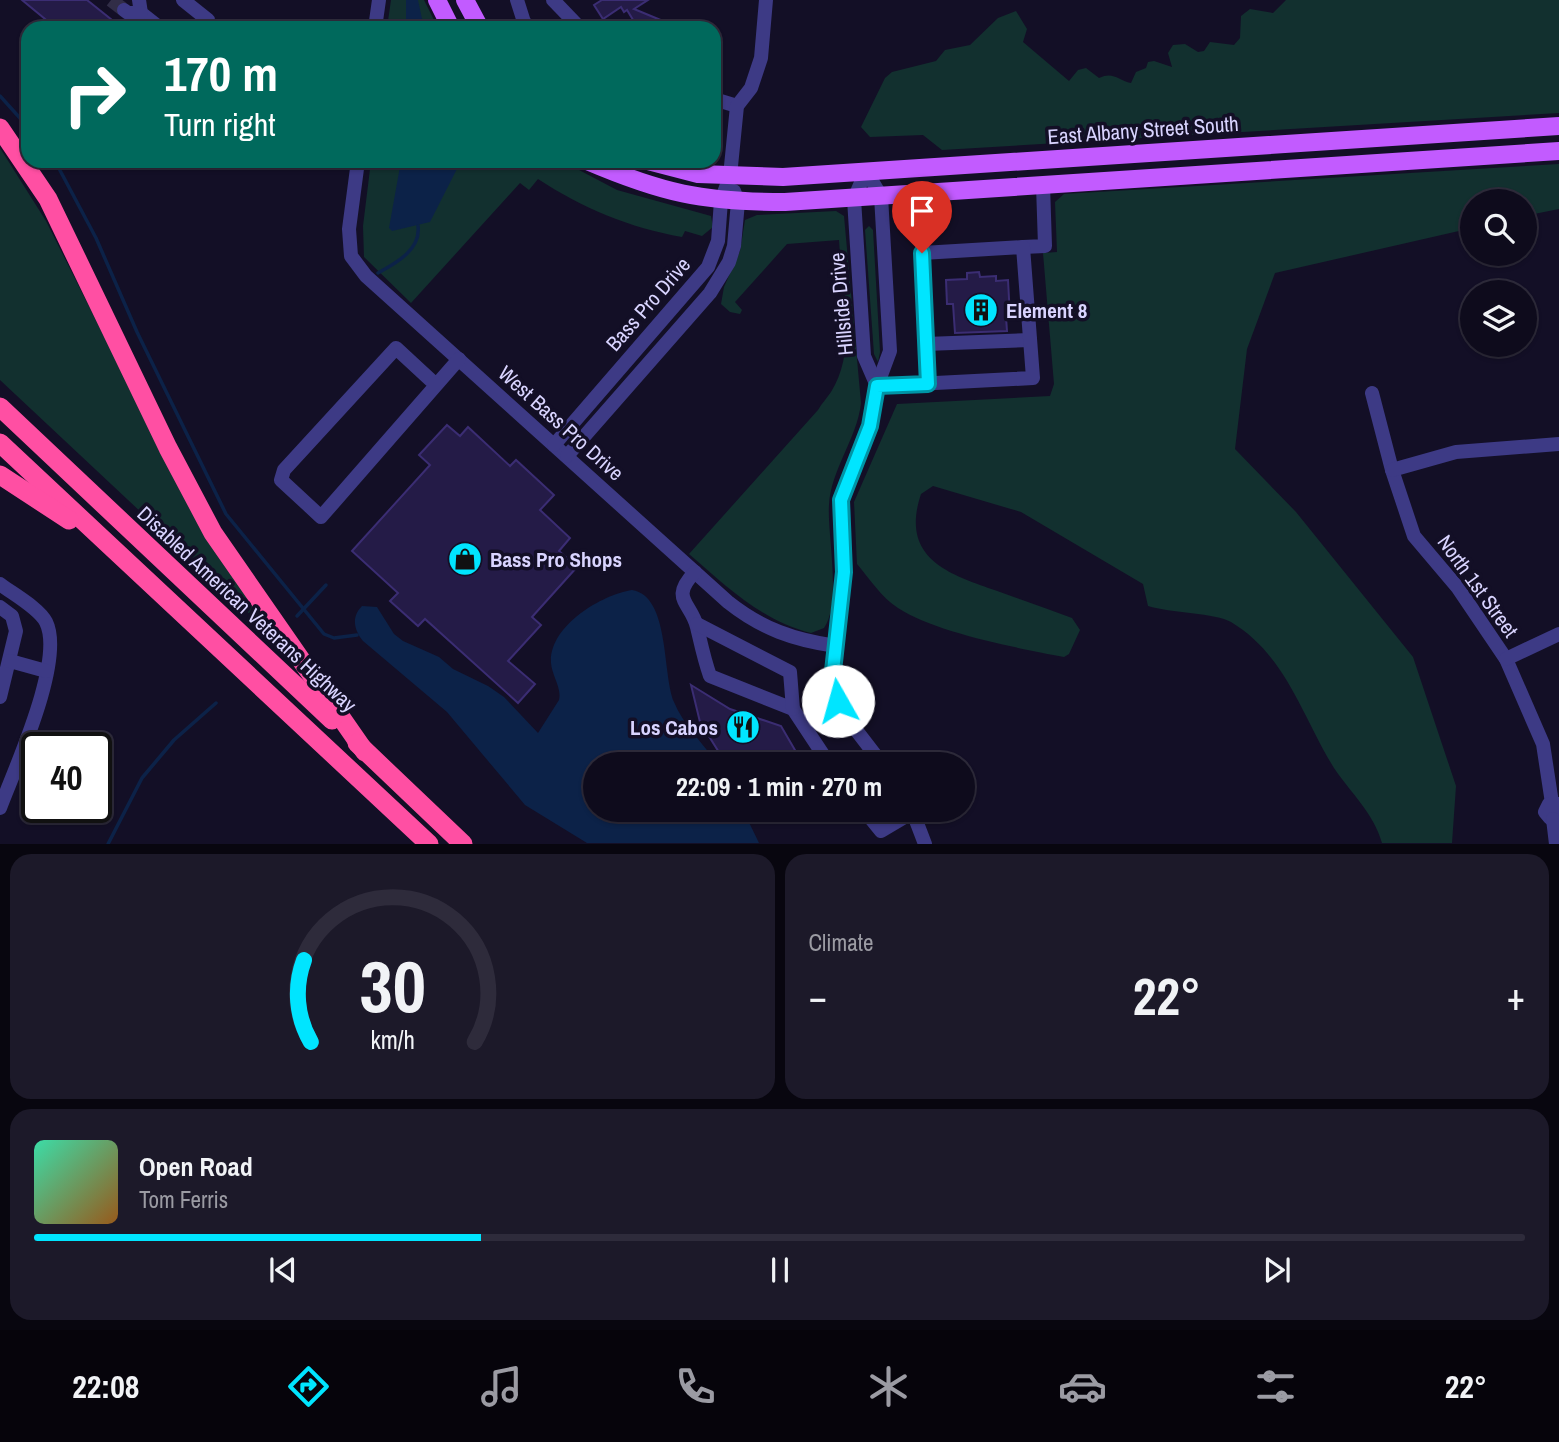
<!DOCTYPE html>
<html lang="en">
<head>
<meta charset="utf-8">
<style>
	:root { --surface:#0e0b1c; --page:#1c1929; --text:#f1f3f6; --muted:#9b9ba3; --line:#2e2b3b; --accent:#00e5ff }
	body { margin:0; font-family:"Archivo Narrow",sans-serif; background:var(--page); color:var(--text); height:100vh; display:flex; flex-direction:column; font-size:26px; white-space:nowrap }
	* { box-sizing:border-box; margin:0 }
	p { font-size:23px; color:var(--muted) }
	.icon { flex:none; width:38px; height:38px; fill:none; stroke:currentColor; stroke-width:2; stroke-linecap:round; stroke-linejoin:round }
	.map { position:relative; height:844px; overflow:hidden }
	.drawer { display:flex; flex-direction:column; gap:10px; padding:10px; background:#08060f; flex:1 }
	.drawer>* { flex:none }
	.hud { position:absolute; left:21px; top:21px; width:700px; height:147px; border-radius:21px; box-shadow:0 2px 5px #0004,0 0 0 2px var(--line); background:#00695c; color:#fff; overflow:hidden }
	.fabs { position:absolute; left:1460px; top:189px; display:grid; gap:14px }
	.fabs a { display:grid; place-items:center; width:77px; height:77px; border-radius:50%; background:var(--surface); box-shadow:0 2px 5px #0004,0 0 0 2px var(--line); font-size:35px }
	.speed { position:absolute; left:21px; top:732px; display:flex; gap:14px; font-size:35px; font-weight:700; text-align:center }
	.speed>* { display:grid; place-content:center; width:91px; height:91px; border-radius:50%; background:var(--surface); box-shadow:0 2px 5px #0004,0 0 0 2px var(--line); line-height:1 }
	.speed .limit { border:4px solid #111; border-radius:10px; background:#fff; color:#111 }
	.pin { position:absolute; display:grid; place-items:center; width:60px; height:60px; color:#fff; margin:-72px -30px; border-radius:50% 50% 50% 0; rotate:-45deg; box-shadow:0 0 7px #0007 }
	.pin .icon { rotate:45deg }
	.me { position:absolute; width:77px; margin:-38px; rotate:353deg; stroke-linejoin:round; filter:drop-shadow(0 0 5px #0008) }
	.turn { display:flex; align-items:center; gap:24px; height:147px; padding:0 28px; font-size:32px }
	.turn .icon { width:91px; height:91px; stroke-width:2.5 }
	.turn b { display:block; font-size:49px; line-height:60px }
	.big { font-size:52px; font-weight:800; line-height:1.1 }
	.drawer .card { flex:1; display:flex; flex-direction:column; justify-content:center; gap:10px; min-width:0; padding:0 24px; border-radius:21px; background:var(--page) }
	.drawer .dial { align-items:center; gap:0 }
	.dial svg { height:182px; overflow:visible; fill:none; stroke:var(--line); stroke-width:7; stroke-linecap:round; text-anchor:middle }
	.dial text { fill:var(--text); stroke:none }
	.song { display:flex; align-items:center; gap:21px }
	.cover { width:84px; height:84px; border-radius:10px; background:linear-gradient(135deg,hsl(160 70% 55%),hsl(30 70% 35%)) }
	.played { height:7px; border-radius:4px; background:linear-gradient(90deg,var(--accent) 30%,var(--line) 30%) }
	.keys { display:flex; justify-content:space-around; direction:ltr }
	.heat { display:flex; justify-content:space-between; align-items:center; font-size:38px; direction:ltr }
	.drawer .tiles { flex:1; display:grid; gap:10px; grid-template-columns:1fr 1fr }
	.card:last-child { grid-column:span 2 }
	.trip { position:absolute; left:583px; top:752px; width:392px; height:70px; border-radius:35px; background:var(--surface); box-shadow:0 2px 5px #0004,0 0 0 2px var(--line); font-weight:800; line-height:70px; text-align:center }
	.tabs { display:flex; height:112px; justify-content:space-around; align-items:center; background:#06040b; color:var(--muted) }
	.tabs .icon { width:49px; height:49px }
	.tabs .current { color:var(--accent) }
	.tabs b { font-size:32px; color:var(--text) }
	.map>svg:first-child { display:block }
	.green { fill:#12302f }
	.water { fill:#0c2248 }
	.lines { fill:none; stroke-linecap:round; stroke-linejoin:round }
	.stream { stroke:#0c2248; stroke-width:3.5 }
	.building { fill:#241b47; stroke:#3b2d73; stroke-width:2 }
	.minor-tunnel { stroke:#312d47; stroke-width:14; stroke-dasharray:14 7; stroke-linecap:butt }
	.minor { stroke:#3d3a85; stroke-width:14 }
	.major { stroke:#c25bff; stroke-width:18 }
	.highway { stroke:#ff4fa3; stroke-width:19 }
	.route-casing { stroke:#0095a6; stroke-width:18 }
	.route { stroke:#00e5ff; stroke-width:12 }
	.labels { text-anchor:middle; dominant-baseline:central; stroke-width:7; stroke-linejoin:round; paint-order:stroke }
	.street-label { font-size:21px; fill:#d9d4ff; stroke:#130f26 }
	.poi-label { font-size:21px; font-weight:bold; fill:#d9d4ff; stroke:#130f26; text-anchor:start }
</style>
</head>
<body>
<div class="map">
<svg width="1559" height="844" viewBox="0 0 1559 844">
	<rect width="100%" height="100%" fill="#130f26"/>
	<g class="green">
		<path d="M 391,0 L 424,0 L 438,28 L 387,28 Z"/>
		<path d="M 1286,0 L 1559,0 L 1559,113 L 942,150 L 923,135 L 870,137 L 861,127 L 885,78 L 892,72 L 936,61 L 945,50 L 970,45 L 998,18 L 1016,11 L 1027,29 L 1023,42 L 1069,81 L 1078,70 L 1086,68 L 1099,78 C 1113,71 1118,80 1131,83 L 1136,72 L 1146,68 L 1148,62 L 1154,61 L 1172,67 L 1168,53 L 1173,45 L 1185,44 L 1198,52 L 1204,51 L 1210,42 L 1234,45 L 1240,38 L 1241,16 L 1250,9 L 1273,13 Z"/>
		<path d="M 0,148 L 46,221 L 190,507 L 260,617 L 255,619 L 0,380 Z"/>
		<path d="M 371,161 L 562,161 L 617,190 L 711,216 L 713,227 L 702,236 L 685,231 L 682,237 C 630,228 582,208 538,179 L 529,190 L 520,183 L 411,303 L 364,257 L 363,226 Z"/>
		<path d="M 1559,164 L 1559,209 L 1524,216 L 1524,201 L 1472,201 L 1472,228 L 1275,273 L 1247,349 L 1235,449 L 1296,512 L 1413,657 L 1456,786 L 1452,843 L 1382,843 C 1374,814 1351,793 1334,768 C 1302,716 1286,655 1231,622 C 1216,613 1170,613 1148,606 L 1143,584 L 1021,512 L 933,486 L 921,494 C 899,560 951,575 1000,592 C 1024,601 1048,609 1072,618 L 1080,630 L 1069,654 L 1064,657 C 1018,648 936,633 898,608 C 882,598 869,578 857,564 L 854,502 L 897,404 L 1050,396 L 1054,384 L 1043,253 L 1057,252 L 1055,202 L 1064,194 Z"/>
		<path d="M 836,211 L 844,216 L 861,403 C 857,439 831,469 829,505 C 827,535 842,602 824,628 L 811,633 C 761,620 727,587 689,554 L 818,410 C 822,403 827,398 831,392 C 858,349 842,288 839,240 L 787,244 L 735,302 L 742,310 L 740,314 L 730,312 L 721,304 L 724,287 L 740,251 L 745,220 L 757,215 Z"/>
		<path d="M 869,226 L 873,230 L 880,352 L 878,362 L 874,354 L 865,230 Z"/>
	</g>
	<g class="water">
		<path d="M 406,0 L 418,0 L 424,28 L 406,28 Z"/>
		<path d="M 401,161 L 461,161 L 430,222 L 392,231 L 389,228 Z"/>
		<path d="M 632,590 C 670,596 662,673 674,702 C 683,725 704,744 718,765 L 595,765 L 595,810 L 743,810 L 759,843 L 587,843 L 525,805 L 447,712 L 363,641 C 354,630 351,617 362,606 L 377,607 L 394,634 L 403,641 L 439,657 L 453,669 L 488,686 L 504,697 L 538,733 L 559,700 C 562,688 552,676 551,663 C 549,626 601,595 632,590 Z"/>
	</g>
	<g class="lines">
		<g class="stream">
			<path d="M 0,96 L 28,127"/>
			<path d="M 55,161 L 96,238 L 137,332 L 226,514 L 324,634 L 334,638 L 357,635"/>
			<path d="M 378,273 C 396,263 421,250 418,226"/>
			<path d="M 297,616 L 326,585"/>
			<path d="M 108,844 L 142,778 L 174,740 L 216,703"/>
		</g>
	</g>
	<g class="building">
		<path d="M 22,0 L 87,0 L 122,28 L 56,28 Z"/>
		<path d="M 602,0 L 648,0 L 634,9 L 680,28 L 638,28 L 627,10 L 624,12 L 621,7 L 603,19 L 594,5 Z"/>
		<path d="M 979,272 L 980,277 L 996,276 L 996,281 L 1008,280 L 1010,317 L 1006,317 L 1007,331 L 955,333 L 953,304 L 947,304 L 946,280 L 967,279 L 967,273 Z"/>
		<path d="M 447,425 L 460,436 L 468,427 L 510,466 L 516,460 L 554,495 L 540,510 L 570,538 L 559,551 L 577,567 L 532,617 L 541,625 L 508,661 L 535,684 L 518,703 L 425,619 L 418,626 L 390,601 L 398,593 L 352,551 L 430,465 L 419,455 Z"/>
		<path d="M 691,685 L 730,709 L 781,726 L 799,757 L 787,765 L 727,765 L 700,722 Z"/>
	</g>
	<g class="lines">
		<path class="minor-tunnel" d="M 111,0 L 124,10"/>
		<g class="minor">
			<path d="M 139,0 L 141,13 L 160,28"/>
			<path d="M 183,0 L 208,20 L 209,28"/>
			<path d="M 517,0 L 524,22 L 530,28"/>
			<path d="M 553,0 L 580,28"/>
			<path d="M 124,10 L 128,13 L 141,13"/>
			<path d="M 375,28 L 379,0"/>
			<path d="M 714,99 L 737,106"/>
			<path d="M 358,161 L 349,229 L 351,256 L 366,276 L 728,602 C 762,629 794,640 836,646"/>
			<path d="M 866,171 L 854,199 L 864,356 L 877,386 L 870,426 L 841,500 L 844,572 L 833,686 L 846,717 L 883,765"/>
			<path d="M 866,171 L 881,196 L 890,351 L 877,386"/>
			<path d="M 1023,247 L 1045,246 L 1043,185"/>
			<path d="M 926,344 L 1030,340"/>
			<path d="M 436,385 L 396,348 L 284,470 L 281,480 L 321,517 L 459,359"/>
			<path d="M 877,386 L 1033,378 L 1023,247 L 922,253 L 928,384"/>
			<path d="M 1372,393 L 1392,470 L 1414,536 L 1458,588 L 1506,659 L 1543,744 L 1552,803"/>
			<path d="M 554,445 L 708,267 L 718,241 L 721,201 L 730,176 L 737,106 L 751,88 L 761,58 L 766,0"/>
			<path d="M 567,456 L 710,293 L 729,262 L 734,246 L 738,202 L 734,191"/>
			<path d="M 1392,470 L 1456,452 L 1559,444"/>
			<path d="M 695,572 C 669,599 691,602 697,627 C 701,644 704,659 710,676 L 793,709 L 830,765"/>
			<path d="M 0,584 C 13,594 39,608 46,622 C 65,660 15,768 0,808"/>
			<path d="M 0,607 L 12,616 L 16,631 L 0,697"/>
			<path d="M 697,624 L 790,672 L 793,709"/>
			<path d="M 1506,659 L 1559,634"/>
			<path d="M 10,661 L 46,671"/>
			<path d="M 1558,804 L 1549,804 L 1545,812 L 1550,818 L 1559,817"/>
			<path d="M 864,810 L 881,831 L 913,812"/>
			<path d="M 912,810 L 925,844"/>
			<path d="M 1553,819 L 1556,844"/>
		</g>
		<g class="major">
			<path d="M 437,0 L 451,28"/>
			<path d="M 465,0 L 480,28"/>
			<path d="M 587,161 C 662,193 702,202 785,202 L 1559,151"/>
			<path d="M 648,161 L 698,174 L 783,177 L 1559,126"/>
		</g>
		<g class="highway">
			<path d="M 0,128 L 48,199 L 168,448 L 213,533 L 365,752"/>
			<path d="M 0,407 L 332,720"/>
			<path d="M 0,443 L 429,844"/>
			<path d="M 0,475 L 69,520"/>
			<path d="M 357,743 L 463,844"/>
		</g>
	</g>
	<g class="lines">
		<g class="route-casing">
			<path id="route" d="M 838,701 L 833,671 L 844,572 L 841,500 L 870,426 L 877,386 L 928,384 L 922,253"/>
		</g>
		<use href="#route" class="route"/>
	</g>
	<defs>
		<g id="building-disc" transform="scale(1.75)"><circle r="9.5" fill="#00e5ff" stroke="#130f26"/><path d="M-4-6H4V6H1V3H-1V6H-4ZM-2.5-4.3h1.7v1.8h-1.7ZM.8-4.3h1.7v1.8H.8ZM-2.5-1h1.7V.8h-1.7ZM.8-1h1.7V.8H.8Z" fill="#111"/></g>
		<g id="shop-disc" transform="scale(1.75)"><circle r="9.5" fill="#00e5ff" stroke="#130f26"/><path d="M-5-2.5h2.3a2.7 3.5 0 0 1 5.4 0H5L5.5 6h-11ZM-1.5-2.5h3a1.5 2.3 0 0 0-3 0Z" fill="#111"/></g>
		<g id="restaurant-disc" transform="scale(1.75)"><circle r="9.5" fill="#00e5ff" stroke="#130f26"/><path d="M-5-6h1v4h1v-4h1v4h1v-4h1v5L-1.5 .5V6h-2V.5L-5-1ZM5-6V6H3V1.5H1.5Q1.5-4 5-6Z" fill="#111"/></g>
	</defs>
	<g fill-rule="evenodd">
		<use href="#building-disc" x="981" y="310"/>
		<use href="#shop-disc" x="465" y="559"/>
		<use href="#restaurant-disc" x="743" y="727"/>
	</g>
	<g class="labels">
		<g class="street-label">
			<text transform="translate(1143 130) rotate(-4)">East Albany Street South</text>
			<text transform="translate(648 304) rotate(-49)">Bass Pro Drive</text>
			<text transform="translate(841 304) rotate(-95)">Hillside Drive</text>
			<text transform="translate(561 423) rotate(42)">West Bass Pro Drive</text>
			<text transform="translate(1478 586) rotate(54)">North 1st Street</text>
			<text transform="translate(247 609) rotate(43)">Disabled American Veterans Highway</text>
		</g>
		<g class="poi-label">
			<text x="1006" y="310">Element 8</text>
			<text x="490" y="559">Bass Pro Shops</text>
			<text x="718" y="727" text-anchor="end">Los Cabos</text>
		</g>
	</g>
</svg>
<div class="fabs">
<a><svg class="icon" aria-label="search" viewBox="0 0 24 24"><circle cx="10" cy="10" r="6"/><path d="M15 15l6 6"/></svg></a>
<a><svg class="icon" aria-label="layers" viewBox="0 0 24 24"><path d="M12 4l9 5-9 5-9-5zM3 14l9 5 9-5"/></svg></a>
</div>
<div class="speed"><div class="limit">40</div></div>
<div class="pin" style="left:922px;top:253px;background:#d93025"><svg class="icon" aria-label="arrive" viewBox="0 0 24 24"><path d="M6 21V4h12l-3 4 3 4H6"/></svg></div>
<svg class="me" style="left:838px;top:701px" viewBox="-20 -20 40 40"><circle r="19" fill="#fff"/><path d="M0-13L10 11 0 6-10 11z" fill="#00e5ff"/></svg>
<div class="trip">22:09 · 1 min · 270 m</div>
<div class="hud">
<div class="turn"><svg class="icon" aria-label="right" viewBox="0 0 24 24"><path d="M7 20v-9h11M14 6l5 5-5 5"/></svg><div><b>170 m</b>Turn right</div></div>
</div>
</div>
<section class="drawer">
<div class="tiles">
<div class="card dial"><svg viewBox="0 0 100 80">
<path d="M14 69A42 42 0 1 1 86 69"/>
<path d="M14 69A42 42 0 0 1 11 33" stroke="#00e5ff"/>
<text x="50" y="56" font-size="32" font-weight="700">30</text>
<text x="50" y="72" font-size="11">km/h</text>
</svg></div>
<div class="card"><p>Climate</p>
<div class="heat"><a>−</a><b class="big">22°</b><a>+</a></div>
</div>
<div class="card">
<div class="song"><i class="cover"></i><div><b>Open Road</b><p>Tom Ferris</p></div></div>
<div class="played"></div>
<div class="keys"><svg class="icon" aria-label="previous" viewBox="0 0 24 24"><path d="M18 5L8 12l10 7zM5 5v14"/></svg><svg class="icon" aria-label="pause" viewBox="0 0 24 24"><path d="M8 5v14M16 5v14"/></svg><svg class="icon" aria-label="next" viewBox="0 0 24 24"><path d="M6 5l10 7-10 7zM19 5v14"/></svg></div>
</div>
</div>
</section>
<nav class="tabs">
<b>22:08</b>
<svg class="icon current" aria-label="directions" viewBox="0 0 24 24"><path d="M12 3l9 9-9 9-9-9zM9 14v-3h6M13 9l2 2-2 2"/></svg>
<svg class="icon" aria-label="music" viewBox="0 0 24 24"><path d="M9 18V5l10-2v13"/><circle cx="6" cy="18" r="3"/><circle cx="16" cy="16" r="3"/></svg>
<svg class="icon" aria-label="phone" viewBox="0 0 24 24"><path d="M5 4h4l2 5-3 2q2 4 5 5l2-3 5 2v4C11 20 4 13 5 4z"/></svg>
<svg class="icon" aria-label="climate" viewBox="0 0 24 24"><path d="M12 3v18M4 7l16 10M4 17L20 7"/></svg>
<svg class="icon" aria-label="car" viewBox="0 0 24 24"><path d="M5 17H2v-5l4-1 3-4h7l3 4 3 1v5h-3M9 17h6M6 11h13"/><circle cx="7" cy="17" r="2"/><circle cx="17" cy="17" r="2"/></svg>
<svg class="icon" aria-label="filters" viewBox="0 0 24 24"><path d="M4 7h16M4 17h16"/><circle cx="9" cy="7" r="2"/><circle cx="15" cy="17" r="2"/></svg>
<b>22°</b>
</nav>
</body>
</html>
